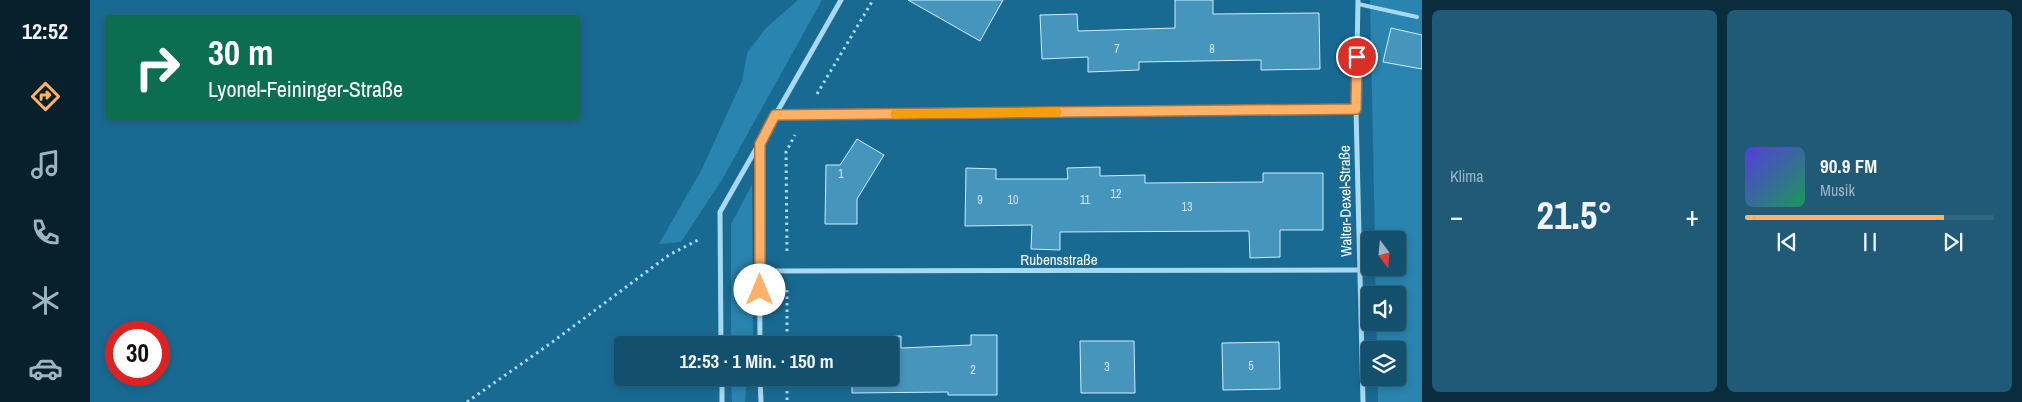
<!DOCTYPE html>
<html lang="de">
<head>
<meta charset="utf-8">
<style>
	:root { --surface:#13506e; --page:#205a76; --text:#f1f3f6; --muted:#9db5c2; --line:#326781; --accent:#ffb168 }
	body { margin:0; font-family:"Archivo Narrow",sans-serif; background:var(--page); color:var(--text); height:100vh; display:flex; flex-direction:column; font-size:19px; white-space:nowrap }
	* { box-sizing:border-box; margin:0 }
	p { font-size:16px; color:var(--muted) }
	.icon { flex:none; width:28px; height:28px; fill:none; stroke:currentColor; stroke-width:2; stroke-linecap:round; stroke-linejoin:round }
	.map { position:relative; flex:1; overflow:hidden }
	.panel { display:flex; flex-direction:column; gap:10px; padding:10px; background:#0a2c3c; width:600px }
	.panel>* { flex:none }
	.hud { position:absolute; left:15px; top:15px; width:475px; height:105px; border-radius:5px; box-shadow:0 2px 8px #0003,0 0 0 1px var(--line); background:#0b6e4f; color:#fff; overflow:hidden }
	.needle { width:32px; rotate:164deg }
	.fabs { position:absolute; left:1271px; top:231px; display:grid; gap:10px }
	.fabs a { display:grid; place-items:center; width:45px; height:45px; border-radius:5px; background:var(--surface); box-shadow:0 2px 8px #0003,0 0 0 1px var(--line); font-size:25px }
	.speed { position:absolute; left:15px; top:321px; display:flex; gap:10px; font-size:25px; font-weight:700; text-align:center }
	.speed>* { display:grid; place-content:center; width:65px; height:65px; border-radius:50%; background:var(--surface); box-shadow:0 2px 8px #0003,0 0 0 1px var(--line); line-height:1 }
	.speed .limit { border:8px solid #d22; background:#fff; color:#111 }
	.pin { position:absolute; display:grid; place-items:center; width:42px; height:42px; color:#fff; margin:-21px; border:2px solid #fff; border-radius:50%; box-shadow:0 1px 5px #0007 }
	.me { position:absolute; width:55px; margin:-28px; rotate:0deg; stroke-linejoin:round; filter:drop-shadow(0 0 4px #0008) }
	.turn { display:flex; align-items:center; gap:18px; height:105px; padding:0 20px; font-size:22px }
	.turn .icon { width:65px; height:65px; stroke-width:2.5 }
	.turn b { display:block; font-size:35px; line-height:42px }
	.big { font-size:38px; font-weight:700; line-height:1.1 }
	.panel .tile { flex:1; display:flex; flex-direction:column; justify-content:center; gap:8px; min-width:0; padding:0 18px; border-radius:8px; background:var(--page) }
	.song { display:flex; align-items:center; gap:15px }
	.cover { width:60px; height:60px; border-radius:8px; background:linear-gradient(135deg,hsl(250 70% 55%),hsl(150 70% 35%)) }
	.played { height:5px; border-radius:2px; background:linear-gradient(90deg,var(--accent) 80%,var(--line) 80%) }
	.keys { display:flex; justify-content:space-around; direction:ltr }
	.heat { display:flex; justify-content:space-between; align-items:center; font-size:28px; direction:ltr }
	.panel .tiles { flex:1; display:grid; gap:10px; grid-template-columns:repeat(2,1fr) }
	.trip { position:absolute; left:524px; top:336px; width:285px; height:50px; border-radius:5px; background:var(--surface); box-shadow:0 2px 8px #0003,0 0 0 1px var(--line); font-weight:700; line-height:50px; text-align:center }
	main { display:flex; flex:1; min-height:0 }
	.tabs { display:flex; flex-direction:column; width:90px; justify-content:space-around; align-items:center; background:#08202c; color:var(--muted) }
	.tabs .icon { width:35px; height:35px }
	.tabs .on { color:var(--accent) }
	.tabs b { font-size:22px; color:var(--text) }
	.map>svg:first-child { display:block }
	.green { fill:#2984af }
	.building { fill:#4695bc; stroke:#d0edfb }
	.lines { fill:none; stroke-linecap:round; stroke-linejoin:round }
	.path { stroke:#a9d9f0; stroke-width:3; stroke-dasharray:2.5 4; stroke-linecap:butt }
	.service { stroke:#a9d9f0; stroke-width:4 }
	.minor { stroke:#a9d9f0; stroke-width:5 }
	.route-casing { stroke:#a67344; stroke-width:12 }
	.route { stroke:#ffb168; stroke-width:9 }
	.slow { stroke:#f59e0b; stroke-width:9 }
	.labels { text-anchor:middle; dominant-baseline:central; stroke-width:5; stroke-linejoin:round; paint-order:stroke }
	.number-label { font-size:12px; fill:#d1e4ee }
	.street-label { font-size:15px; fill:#fff; stroke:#196a93 }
</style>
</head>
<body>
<main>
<nav class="tabs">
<b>12:52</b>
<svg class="icon on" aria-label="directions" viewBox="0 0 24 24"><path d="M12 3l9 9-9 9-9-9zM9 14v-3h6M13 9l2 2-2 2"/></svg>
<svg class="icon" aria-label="music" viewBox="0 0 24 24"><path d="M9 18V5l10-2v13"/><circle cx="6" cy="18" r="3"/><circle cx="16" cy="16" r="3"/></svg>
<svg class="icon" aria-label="phone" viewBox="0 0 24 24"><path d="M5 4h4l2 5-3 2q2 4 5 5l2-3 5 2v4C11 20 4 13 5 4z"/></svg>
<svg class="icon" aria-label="climate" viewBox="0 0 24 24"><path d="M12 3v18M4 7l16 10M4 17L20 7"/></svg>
<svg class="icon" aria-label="car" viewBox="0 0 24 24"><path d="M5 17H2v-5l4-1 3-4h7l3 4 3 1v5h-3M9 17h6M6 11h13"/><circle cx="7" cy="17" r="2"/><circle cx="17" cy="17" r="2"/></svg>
</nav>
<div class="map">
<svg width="1332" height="402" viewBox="0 0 1332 402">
	<rect width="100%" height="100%" fill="#196a93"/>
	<g class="green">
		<path d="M 708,0 L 732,0 L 633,178 L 591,242 L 569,244 L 612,169 L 652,81 L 657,53 L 676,28 Z"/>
		<path d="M 1280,0 L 1332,0 L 1332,402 L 1288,402 L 1288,378 L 1308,378 L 1308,350 L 1287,350 L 1286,323 L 1308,322 L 1308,295 L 1286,295 L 1285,268 L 1308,268 L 1308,240 L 1285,240 Z"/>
		<path d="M 662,185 L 663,345 L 641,345 L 641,224 Z"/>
		<path d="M 641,378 L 657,378 L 655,402 L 642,402 Z"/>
	</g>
	<g class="building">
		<path d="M 818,0 L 913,0 L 890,41 Z"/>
		<path d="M 1085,0 L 1123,0 L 1123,14 L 1229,13 L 1230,69 L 1171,70 L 1171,60 L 1049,62 L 1049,70 L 998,72 L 998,57 L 952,59 L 950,15 L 987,14 L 988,31 L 1085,28 Z"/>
		<path d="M 1301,28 L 1332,35 L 1332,69 L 1293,62 Z"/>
		<path d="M 767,139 L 794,155 L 767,199 L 767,224 L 735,224 L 736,165 L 750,165 Z"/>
		<path d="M 1010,167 L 1010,176 L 1055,175 L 1055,183 L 1173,182 L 1173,173 L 1233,173 L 1233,230 L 1190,230 L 1190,257 L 1160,258 L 1159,231 L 970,232 L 970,250 L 941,249 L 942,225 L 875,226 L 876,168 L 906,169 L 906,179 L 978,179 L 977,168 Z"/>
		<path d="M 881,335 L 907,335 L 907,395 L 858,395 L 858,392 L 762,393 L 762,378 L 800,378 L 800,345 L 762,345 L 762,337 L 811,336 L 811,348 L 881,345 Z"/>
		<path d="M 990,341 L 1044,341 L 1045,393 L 991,393 Z"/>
		<path d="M 1189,342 L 1190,389 L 1133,390 L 1132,343 Z"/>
	</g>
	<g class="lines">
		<g class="path">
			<path d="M 727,94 L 783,0"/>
			<path d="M 697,251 L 696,152 L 705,135"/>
			<path d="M 1291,288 L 1301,288"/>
			<path d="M 697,290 L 697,345"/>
			<path d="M 697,378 L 697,402"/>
			<path d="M 377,402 L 461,343 L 579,255 L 610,239"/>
		</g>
		<path class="service" d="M 1268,4 L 1327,17"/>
		<g class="minor">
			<path d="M 1268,0 L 1266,109 L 1273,402"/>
			<path d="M 685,115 L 1266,109"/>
			<path d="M 669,146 L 670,345"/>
			<path d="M 669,271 L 1270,270"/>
			<path d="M 631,345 L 630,212 L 751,0"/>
			<path d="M 632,378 L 632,402"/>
			<path d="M 670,378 L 671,402"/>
		</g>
	</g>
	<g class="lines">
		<g class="route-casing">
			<path id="route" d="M 670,290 L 670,144 L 685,115 L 1266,109 L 1267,57"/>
		</g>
		<use href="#route" class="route"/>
		<path class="slow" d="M 805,114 L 967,112"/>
	</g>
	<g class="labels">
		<g class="number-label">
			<text x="1027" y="49">7</text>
			<text x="1122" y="49">8</text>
			<text x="751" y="174">1</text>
			<text x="1026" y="194">12</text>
			<text x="890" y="200">9</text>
			<text x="923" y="200">10</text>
			<text x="995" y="200">11</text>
			<text x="1097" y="207">13</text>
			<text x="1161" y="366">5</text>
			<text x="1017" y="367">3</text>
			<text x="883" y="370">2</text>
		</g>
		<g class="street-label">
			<text transform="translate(1255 201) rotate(-91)">Walter-Dexel-Straße</text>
			<text x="969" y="259">Rubensstraße</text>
		</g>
	</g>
</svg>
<div class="fabs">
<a><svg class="needle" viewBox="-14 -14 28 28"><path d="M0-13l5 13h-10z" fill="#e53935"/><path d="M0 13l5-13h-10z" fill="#9db5c2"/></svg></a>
<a><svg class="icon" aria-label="sound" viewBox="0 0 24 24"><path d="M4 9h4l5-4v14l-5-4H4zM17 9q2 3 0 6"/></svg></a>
<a><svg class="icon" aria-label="layers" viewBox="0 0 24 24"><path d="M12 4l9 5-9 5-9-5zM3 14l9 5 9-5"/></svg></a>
</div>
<div class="speed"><div class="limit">30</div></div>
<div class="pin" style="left:1267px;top:57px;background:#d93025"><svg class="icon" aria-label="arrive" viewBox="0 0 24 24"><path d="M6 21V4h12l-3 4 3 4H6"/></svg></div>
<svg class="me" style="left:670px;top:290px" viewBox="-20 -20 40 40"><circle r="19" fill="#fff"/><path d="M0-13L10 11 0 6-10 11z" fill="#ffb168"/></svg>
<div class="trip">12:53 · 1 Min. · 150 m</div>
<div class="hud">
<div class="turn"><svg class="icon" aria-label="right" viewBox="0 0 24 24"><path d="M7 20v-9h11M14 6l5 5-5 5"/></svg><div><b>30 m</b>Lyonel-Feininger-Straße</div></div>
</div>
</div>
<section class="panel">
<div class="tiles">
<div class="tile"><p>Klima</p>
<div class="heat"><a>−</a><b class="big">21.5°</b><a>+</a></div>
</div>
<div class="tile">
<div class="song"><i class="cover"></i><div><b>90.9 FM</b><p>Musik</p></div></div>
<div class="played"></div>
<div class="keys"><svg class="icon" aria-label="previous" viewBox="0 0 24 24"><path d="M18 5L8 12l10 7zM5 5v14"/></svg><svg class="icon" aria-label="pause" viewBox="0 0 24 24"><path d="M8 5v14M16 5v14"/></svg><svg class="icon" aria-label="next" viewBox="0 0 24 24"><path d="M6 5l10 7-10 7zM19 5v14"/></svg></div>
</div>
</div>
</section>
</main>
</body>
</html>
